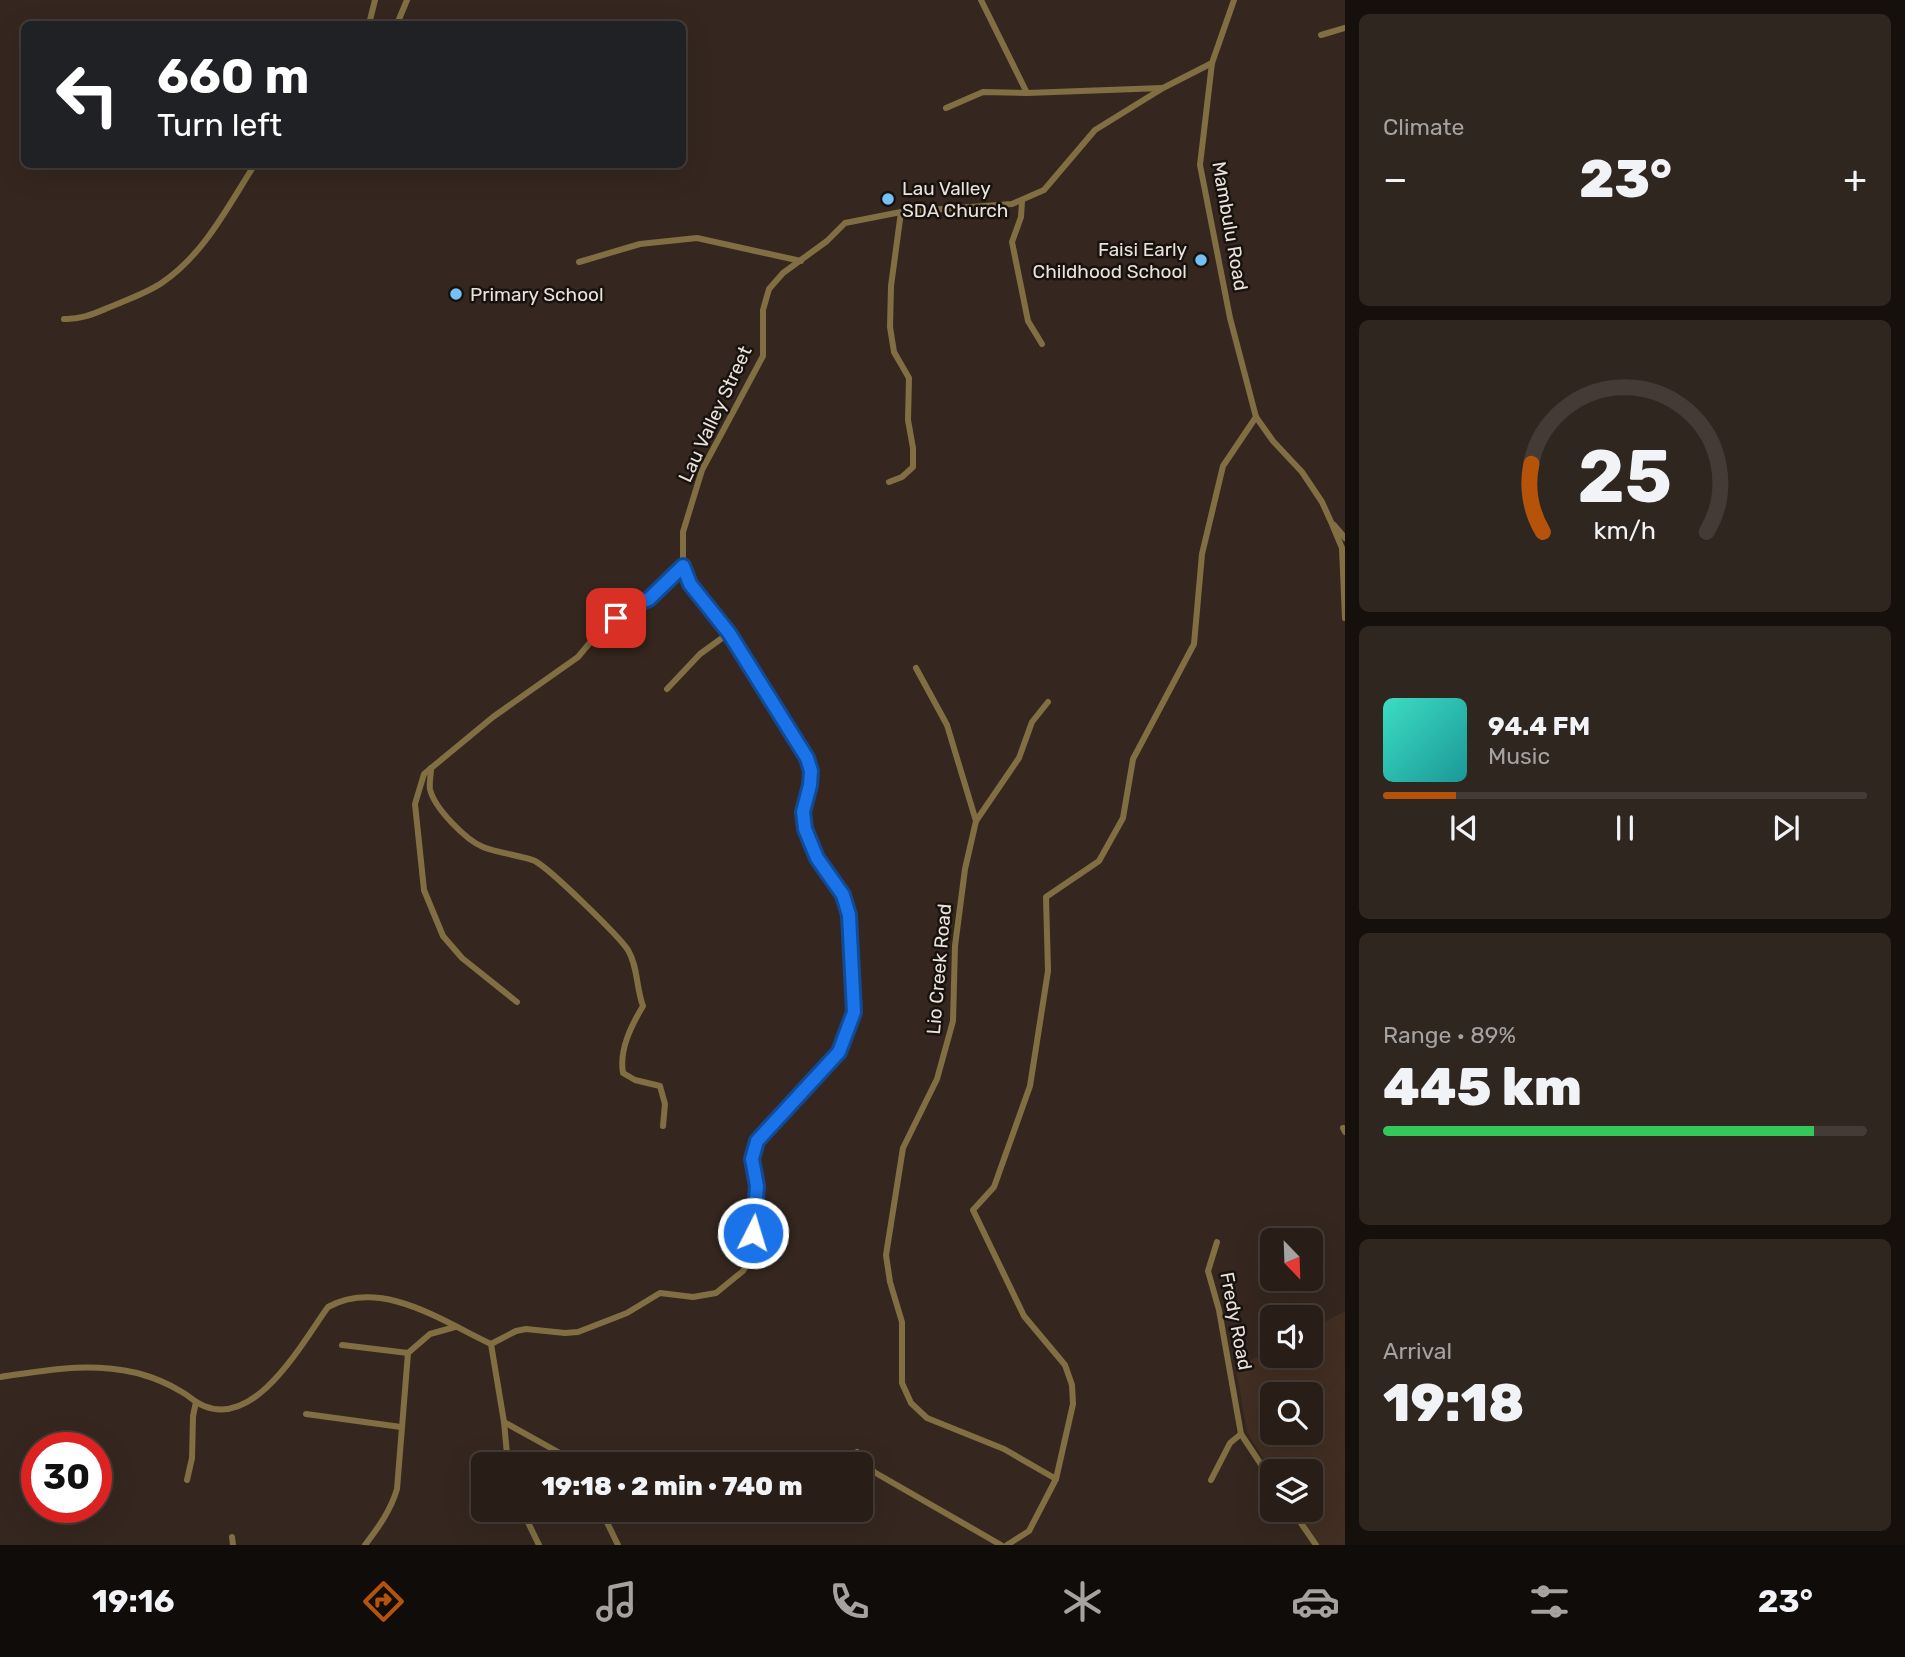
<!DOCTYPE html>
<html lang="en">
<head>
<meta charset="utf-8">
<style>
	:root { --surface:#281d17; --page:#302620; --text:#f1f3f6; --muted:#a5a2a1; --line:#443b36; --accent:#b45309 }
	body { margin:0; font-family:Rubik,sans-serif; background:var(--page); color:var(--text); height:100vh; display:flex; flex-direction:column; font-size:26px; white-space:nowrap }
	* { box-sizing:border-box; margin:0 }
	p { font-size:23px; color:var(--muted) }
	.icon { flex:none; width:38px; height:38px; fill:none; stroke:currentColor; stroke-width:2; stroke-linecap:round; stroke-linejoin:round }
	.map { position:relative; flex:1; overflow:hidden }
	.side { display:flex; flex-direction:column; gap:14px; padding:14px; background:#16100d; width:560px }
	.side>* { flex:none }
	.guide { position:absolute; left:21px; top:21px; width:665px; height:147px; border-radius:10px; box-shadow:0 7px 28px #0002,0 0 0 2px var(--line); background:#202124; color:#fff; overflow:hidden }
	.needle { width:46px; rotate:157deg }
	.fabs { position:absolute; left:1260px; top:1228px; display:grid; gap:14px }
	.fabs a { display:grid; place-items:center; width:63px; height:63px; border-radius:10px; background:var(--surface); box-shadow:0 7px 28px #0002,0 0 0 2px var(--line); font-size:35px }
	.speed { position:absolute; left:21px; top:1432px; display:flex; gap:14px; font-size:35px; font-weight:700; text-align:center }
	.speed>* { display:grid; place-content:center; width:91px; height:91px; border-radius:50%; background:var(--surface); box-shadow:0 7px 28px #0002,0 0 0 2px var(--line); line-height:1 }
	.speed .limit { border:10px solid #d22; background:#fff; color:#111 }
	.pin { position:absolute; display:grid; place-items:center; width:60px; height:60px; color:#fff; margin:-30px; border-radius:14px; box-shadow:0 4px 10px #0006 }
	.me { position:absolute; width:77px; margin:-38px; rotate:5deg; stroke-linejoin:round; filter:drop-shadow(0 0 5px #0008) }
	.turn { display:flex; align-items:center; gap:24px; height:147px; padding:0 21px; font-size:32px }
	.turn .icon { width:91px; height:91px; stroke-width:2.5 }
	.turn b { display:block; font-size:49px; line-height:60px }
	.big { font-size:52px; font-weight:800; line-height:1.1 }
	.side .tile { flex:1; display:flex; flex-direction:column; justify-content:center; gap:10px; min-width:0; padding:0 24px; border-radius:10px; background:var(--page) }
	.side .dial { align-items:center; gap:0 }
	.dial svg { height:182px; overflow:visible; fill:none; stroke:var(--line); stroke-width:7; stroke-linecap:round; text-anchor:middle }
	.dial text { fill:var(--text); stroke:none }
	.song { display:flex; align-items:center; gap:21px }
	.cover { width:84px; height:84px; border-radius:10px; background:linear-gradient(135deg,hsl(170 70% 55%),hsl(180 70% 35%)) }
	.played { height:7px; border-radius:4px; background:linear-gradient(90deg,var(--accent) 15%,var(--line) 15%) }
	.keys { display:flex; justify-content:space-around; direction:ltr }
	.heat { display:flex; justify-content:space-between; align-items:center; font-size:38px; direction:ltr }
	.charge { height:10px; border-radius:5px; background:linear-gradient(90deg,#34c759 89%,var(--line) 0) }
	.trip { position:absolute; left:471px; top:1452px; width:402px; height:70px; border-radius:10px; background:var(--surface); box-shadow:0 7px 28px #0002,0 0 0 2px var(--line); font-weight:800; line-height:70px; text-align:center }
	.menu { display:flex; height:112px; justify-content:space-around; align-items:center; background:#100c09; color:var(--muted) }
	.menu .icon { width:49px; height:49px }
	.menu .active { color:var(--accent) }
	.menu b { font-size:32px; color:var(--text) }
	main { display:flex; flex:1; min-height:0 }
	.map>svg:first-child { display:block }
	.built { fill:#422e22; fill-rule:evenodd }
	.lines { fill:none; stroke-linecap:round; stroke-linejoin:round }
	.minor { stroke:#816f43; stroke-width:6 }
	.route-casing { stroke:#114b97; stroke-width:18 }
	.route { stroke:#1a73e8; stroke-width:12 }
	.poi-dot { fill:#73c1f5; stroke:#18120e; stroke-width:2.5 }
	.labels { text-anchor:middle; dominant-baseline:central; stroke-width:5; stroke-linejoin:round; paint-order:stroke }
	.poi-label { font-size:19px; fill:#ebe2dc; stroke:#18120e; text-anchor:start }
	.street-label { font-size:19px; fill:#ebe2dc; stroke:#18120e }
</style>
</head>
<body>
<main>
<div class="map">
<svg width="1345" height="1545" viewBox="0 0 1345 1545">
	<rect width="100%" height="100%" fill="#35271f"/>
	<path class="built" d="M 1345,1311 L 1345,1545 L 1317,1545 L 1296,1510 L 1311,1510 L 1311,1472 L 1272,1472 L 1247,1432 L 1236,1368 L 1272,1349 L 1272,1356 L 1311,1356 L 1311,1329 ZM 1272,1395 L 1311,1395 L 1311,1433 L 1272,1433 Z"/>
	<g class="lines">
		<g class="minor">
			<path d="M 981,0 L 1027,93"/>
			<path d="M 1234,0 L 1212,63 L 1200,165 L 1230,318 L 1256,417 L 1273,441 L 1302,472 L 1322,502 L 1332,524 L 1342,548 L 1345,618"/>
			<path d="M 369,24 L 375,0"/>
			<path d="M 397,24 L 407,0"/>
			<path d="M 1321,35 L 1345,28"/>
			<path d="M 946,108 L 983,92 L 1027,93 L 1162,88"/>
			<path d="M 1022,201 L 1021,217 L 1012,242 L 1028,321 L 1042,344"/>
			<path d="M 579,262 L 640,244 L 697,238 L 801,261"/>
			<path d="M 64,319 C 83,320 97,312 115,305 C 131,298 149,292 163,282 C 205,253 228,206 255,164"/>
			<path d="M 889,482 L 902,477 L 913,467 L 913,448 L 908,420 L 909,378 L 894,352 L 890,327 L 891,286 L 901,212"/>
			<path d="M 1334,525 L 1345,538"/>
			<path d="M 916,668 L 947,725 L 976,821"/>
			<path d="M 667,689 L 700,654 L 729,633"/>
			<path d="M 1048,702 L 1032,722 L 1019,758 L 976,821 L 965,869 L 955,946 L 953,1021 L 937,1079 L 903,1148 L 886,1255 L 890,1282 L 902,1322 L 902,1383 L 911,1403 L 927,1418 L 1004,1449 L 1056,1479"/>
			<path d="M 431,768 C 431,775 429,783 430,789 C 434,808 466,840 483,847 C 498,853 524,856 535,861 C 550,869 618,935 628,950 C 638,967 636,987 643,1006 C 631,1026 619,1050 623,1073 L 635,1080 L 660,1086 L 665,1104 L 663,1126"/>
			<path d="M 517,1002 L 462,958 L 443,936 L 424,890 L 415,804 L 424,774 L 493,717 L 578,657 L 603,627 L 628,609 L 649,599 L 683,566"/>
			<path d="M 1343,1128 L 1345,1132"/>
			<path d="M 1217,1242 L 1208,1271 L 1219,1310 L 1241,1434 L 1272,1481"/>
			<path d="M 491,1344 L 516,1331 L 526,1329 L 565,1333 L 578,1332 L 627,1313 L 660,1293 L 693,1297 L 716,1293 L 743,1271 L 751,1257 L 757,1186 L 753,1159 L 757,1141 L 839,1052 L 854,1012 L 849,915 L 843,895 L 817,858 L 805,829 L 803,812 L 810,785 L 811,771 L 807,759 L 729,633 L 690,584 L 683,566 L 683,532 L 702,470 L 763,356 L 763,310 L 769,289 L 783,273 L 827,241 L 845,223 L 901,212 L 1012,204 L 1044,190 L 1095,130 L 1163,88 L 1212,63"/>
			<path d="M 491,1344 L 504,1422 L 508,1465"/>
			<path d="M 342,1345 L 408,1353"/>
			<path d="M 0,1377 C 50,1370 86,1362 137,1373 C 152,1377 169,1384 182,1392 C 189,1396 196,1403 204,1406 C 257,1428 303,1341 328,1307 C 382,1278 442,1321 491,1344"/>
			<path d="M 306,1414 L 401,1427"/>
			<path d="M 504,1422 L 576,1462 L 577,1465"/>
			<path d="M 857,1452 L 874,1472 L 1001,1545"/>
			<path d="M 187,1480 L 192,1458 L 193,1416 L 196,1402"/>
			<path d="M 1211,1480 L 1230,1443 L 1241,1434"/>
			<path d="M 522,1510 L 539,1545"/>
			<path d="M 601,1510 L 618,1545"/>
			<path d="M 1292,1510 L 1316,1545"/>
			<path d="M 232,1537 L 233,1545"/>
			<path d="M 365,1545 C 378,1528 391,1510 397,1489 L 408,1353 L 430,1334 L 455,1327"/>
			<path d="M 1007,1545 L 1029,1531 L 1056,1479 L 1073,1404 L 1072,1385 L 1065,1365 L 1024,1316 L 973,1210 L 994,1187 L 1030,1086 L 1048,971 L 1046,897 L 1099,861 L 1123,818 L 1133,759 L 1194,644 L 1202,554 L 1223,466 L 1256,417"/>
		</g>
	</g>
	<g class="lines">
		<g class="route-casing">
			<path id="route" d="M 616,618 L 628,608 L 649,599 L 683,566 L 690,584 L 729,633 L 807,758 L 811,771 L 810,785 L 803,812 L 805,829 L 817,858 L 843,895 L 849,915 L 854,1012 L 839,1052 L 757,1141 L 752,1159 L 757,1186 L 753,1233"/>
		</g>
		<use href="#route" class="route"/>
	</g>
	<g class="poi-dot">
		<circle cx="888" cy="199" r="7"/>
		<circle cx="1201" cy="260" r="7"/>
		<circle cx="456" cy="294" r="7"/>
	</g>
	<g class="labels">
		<g class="poi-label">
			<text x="902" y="188">Lau Valley<tspan x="902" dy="22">SDA Church</tspan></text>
			<text x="1187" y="249" text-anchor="end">Faisi Early<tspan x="1187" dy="22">Childhood School</tspan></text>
			<text x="470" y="294">Primary School</text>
		</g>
		<g class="street-label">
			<text transform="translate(1230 226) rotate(80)">Mambulu Road</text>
			<text transform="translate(715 414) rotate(-65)">Lau Valley Street</text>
			<text transform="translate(939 969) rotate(-85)">Lio Creek Road</text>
			<text transform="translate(1236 1321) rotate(79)">Fredy Road</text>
		</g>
	</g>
</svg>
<div class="fabs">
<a><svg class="needle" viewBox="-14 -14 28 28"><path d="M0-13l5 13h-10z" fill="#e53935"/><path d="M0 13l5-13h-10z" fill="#a5a2a1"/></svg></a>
<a><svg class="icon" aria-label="sound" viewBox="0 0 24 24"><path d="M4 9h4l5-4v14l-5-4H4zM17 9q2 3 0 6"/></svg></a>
<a><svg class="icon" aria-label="search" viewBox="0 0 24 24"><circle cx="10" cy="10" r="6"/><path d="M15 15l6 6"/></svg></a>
<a><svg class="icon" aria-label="layers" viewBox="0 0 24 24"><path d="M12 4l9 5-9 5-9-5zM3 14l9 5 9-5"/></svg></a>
</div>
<div class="speed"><div class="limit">30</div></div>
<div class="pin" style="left:616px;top:618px;background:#d93025"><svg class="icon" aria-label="arrive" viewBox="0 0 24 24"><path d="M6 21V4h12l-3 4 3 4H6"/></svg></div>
<svg class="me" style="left:753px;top:1233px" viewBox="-20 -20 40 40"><circle r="17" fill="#1a73e8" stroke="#fff" stroke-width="3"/><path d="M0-11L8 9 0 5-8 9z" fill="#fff"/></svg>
<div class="trip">19:18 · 2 min · 740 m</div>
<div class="guide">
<div class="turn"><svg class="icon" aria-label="left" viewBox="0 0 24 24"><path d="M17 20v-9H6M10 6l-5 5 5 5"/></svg><div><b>660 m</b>Turn left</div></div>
</div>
</div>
<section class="side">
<div class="tile"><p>Climate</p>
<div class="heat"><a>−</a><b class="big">23°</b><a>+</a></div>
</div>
<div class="tile dial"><svg viewBox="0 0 100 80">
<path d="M14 69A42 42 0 1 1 86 69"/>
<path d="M14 69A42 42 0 0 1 9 39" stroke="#b45309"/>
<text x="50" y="56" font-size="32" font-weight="700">25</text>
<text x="50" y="72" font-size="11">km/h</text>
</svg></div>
<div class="tile">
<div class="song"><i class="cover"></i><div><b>94.4 FM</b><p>Music</p></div></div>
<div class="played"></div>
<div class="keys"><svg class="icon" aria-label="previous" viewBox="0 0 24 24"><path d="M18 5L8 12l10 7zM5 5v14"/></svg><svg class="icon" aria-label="pause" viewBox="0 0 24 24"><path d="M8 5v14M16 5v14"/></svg><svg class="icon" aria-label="next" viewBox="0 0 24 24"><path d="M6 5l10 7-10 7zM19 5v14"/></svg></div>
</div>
<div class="tile"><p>Range · 89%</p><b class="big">445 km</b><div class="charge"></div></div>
<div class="tile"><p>Arrival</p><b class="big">19:18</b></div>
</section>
</main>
<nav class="menu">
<b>19:16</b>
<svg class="icon active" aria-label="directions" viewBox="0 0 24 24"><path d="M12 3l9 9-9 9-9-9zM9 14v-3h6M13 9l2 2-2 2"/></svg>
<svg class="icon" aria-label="music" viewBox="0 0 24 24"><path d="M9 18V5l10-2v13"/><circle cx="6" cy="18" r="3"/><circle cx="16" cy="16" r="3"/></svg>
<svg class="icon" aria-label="phone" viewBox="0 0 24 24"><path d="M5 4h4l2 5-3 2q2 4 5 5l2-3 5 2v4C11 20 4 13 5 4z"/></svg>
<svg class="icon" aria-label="climate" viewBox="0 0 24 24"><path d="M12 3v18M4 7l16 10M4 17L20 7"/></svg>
<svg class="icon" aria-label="car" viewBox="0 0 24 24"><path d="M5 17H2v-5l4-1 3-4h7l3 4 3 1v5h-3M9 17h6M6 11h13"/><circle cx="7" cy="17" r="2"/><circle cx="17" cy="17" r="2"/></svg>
<svg class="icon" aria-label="filters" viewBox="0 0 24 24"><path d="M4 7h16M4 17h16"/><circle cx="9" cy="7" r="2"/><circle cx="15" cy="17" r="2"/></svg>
<b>23°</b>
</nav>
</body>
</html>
